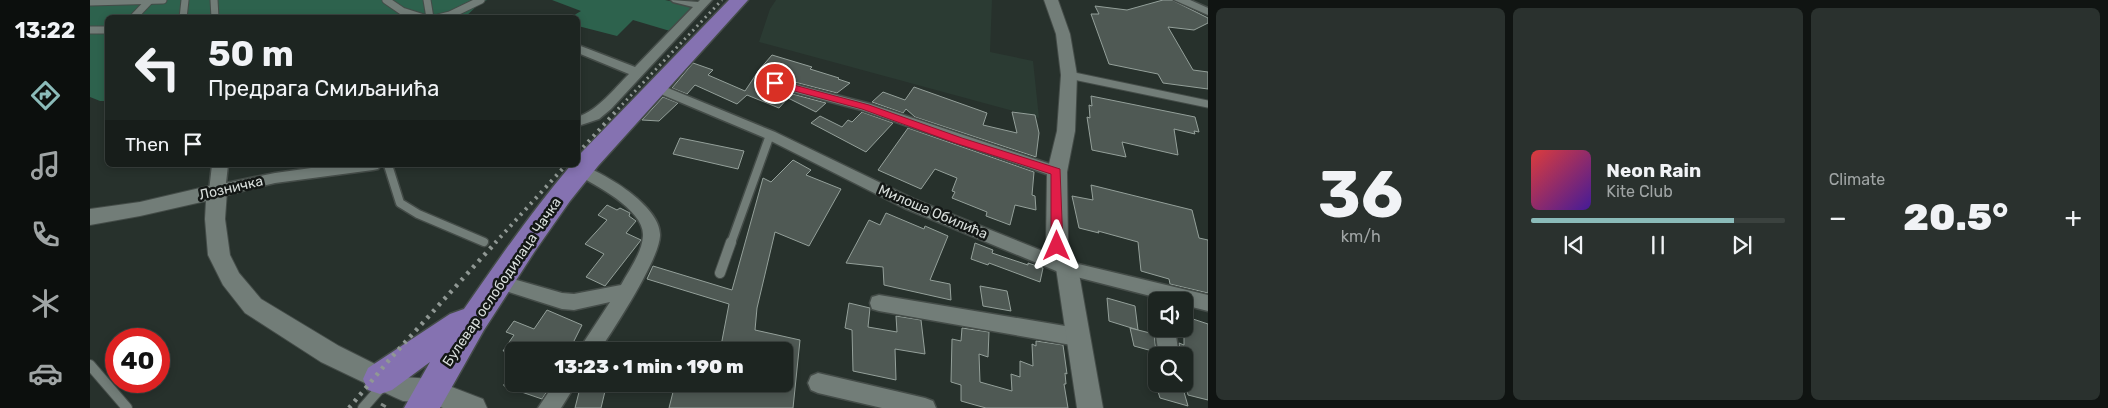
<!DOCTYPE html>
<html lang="en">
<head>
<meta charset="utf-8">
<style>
	:root { --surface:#1d2521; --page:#2a312e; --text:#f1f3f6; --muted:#a0a5a5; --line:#3b423f; --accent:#8bbbb9 }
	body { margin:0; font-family:Rubik,sans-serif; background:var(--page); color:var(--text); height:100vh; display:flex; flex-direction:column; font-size:19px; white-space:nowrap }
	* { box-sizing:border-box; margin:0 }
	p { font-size:16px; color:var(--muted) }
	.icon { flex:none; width:28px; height:28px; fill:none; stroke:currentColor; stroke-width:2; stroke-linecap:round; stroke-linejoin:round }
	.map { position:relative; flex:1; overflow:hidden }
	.sheet { display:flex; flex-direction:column; gap:8px; padding:8px; background:#101412; width:900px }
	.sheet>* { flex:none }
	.banner { position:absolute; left:15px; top:15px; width:475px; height:152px; border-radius:8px; box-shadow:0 2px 8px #0003,0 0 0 1px var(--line); background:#1d2521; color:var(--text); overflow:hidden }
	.tools { position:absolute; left:1058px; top:292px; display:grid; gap:10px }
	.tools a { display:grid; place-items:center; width:45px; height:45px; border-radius:8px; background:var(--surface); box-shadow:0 2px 8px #0003,0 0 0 1px var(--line); font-size:25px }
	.speed { position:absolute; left:15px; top:328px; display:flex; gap:10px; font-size:25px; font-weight:700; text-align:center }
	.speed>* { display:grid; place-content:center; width:65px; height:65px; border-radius:50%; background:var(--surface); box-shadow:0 2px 8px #0003,0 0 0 1px var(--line); line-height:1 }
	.speed .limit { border:8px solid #d22; background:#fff; color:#111 }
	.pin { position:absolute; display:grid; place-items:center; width:42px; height:42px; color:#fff; margin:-21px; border:2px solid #fff; border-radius:50%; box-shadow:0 1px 5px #0007 }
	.me { position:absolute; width:55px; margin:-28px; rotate:0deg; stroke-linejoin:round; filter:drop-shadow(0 0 4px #0008) }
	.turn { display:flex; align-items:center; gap:18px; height:105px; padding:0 20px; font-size:22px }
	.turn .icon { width:65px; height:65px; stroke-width:2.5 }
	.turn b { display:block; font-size:35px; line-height:42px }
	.then { display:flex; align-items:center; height:48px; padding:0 20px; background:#0003; gap:10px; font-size:19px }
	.big { font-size:38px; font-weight:800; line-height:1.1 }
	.sheet .widget { flex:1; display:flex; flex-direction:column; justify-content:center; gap:8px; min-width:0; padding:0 18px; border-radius:8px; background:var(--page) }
	.sheet .dial { align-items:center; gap:0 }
	.dial b { font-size:65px; line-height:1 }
	.song { display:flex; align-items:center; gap:15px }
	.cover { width:60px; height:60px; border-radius:8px; background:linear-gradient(135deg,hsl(0 70% 55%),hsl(260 70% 35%)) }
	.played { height:5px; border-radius:2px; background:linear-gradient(90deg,var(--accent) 80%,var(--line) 80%) }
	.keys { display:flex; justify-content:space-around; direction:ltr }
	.heat { display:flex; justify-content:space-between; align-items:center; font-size:28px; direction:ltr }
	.sheet .tiles { flex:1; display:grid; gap:8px; grid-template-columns:repeat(3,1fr) }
	.trip { position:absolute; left:415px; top:342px; width:288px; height:50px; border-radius:8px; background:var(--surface); box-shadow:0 2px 8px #0003,0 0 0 1px var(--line); font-weight:800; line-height:50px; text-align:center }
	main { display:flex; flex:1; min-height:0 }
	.tabs { display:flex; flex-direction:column; width:90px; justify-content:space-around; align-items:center; background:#0c0f0d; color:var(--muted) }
	.tabs .icon { width:35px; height:35px }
	.tabs .current { color:var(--accent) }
	.tabs b { font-size:22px; color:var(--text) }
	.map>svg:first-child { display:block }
	.built { fill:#2b3b33 }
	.green { fill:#2d624d }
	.building { fill:#4f5954; stroke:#94a09a }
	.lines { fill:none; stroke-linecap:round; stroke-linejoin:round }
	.service-far2-casing { stroke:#444c48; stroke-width:9 }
	.service-far1-casing { stroke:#444c48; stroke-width:11 }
	.service-casing { stroke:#444c48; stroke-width:12 }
	.minor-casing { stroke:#444c48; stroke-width:3 }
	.tertiary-casing { stroke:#444c48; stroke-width:2 }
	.primary-casing { stroke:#444c48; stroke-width:3 }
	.path { stroke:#848c88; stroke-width:3; stroke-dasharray:5.5 3; stroke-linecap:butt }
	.service-far2 { stroke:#727d78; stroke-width:7 }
	.service-far1 { stroke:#727d78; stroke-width:8 }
	.service { stroke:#727d78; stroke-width:10 }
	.minor { fill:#727d78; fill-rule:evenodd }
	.tertiary { fill:#727d78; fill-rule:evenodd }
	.primary { fill:#8572b1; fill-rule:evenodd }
	.rail-far2 { stroke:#909894; stroke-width:3; stroke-dasharray:2 4; stroke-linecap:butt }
	.rail-far1 { stroke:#909894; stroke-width:4; stroke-dasharray:2.5 5; stroke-linecap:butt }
	.rail { stroke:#909894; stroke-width:4.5; stroke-dasharray:3 5.5; stroke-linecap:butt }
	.route { fill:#e11d48; stroke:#92132f }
	.labels { text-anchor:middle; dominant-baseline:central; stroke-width:5; stroke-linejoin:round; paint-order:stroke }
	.street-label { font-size:14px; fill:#d8dedb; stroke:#131715 }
</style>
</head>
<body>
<main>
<nav class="tabs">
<b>13:22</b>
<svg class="icon current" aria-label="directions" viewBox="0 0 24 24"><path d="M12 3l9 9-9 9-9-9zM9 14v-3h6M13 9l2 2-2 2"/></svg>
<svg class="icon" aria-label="music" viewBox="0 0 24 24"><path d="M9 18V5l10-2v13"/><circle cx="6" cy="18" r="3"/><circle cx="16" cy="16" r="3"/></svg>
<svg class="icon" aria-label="phone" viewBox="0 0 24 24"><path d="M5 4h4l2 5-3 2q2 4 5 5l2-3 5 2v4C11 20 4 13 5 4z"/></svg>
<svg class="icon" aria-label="climate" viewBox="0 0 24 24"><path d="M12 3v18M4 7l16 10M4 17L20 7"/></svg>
<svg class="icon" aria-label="car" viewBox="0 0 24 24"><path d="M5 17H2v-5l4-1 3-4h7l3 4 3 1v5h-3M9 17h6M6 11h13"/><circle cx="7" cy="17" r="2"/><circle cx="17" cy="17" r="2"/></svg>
</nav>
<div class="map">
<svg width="1118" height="408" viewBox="0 0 1118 408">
	<rect width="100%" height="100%" fill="#27312c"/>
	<path class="built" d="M 686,0 L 902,0 L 900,52 L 943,61 L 949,118 L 669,42 L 680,9 Z"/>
	<g class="green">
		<path d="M 0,0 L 397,0 L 389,4 L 374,18 L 18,18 L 17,101 L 10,101 L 0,97 Z"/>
		<path d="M 462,0 L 575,0 L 604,6 L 580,31 L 543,20 L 527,36 L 488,26 L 488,18 L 481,17 L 491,11 Z"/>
	</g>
	<g class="building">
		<path d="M 1073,0 L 1082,0 L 1118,18 L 1118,23 L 1104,30 L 1078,27 L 1103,70 L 1118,72 L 1118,89 L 1073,83 L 1068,74 L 1019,64 L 1001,14 L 1009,14 L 1005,6 L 1037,10 Z"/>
		<path d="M 682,55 L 722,67 L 720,69 L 749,78 L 748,79 L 760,83 L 747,93 L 685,77 L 676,83 L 680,88 L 736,103 L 726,112 L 698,98 L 689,108 L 657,95 L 647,104 L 605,85 L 597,94 L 582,88 L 603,63 L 623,70 L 618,75 L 655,91 L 669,70 Z"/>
		<path d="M 824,87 L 897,113 L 893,125 L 927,133 L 922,112 L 945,115 L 949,133 L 946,157 L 825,117 L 816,109 L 813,113 L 782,102 L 793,92 L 815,100 Z"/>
		<path d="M 1001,96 L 1105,117 L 1109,132 L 1104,131 L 1105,134 L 1084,129 L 1088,155 L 1032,142 L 1036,157 L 1002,150 L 997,117 L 1000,118 L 999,105 L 1002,106 Z"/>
		<path d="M 573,97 L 588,103 L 569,121 L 552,120 Z"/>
		<path d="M 772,112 L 803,123 L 776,152 L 721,123 L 730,116 L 752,127 L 758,120 L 762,122 Z"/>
		<path d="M 818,128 L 944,172 L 942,195 L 945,196 L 946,210 L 925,205 L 920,225 L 896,216 L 897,212 L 862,198 L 865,192 L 862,191 L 867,178 L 845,169 L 831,189 L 788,170 Z"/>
		<path d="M 590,138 L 654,151 L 648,169 L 583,154 Z"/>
		<path d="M 703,160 L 721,170 L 716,175 L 751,189 L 719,246 L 685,232 L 667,308 L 665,330 L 710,340 L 703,408 L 579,408 L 585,384 L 694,384 L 694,351 L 630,351 L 639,304 L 557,279 L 563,266 L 642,290 L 673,178 L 681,182 Z"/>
		<path d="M 1001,185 L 1102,210 L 1109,238 L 1118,240 L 1118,293 L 1080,284 L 1079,279 L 1051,271 L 1048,242 L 1008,231 L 1009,233 L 989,228 L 982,196 L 1003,200 Z"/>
		<path d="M 517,205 L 527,210 L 530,208 L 540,213 L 539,216 L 546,221 L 536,233 L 551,240 L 515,286 L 496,277 L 514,254 L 495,244 L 517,220 L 508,215 Z"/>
		<path d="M 796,213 L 834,229 L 835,226 L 858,236 L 840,280 L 860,284 L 861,300 L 794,285 L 793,267 L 756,263 L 779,220 L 790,225 Z"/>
		<path d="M 885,243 L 903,250 L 902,253 L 938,265 L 938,263 L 953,268 L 950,282 L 899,263 L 898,265 L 881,259 Z"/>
		<path d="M 890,286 L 917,291 L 921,311 L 893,306 Z"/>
		<path d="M 1017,298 L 1045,306 L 1048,330 L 1019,321 Z"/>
		<path d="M 759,303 L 780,308 L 778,327 L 807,332 L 806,316 L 831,320 L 835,354 L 805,349 L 806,380 L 763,371 L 762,330 L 755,328 Z"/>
		<path d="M 457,310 L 492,325 L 479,351 L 413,351 L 424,335 L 416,332 L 424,321 L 444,329 Z"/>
		<path d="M 1094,316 L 1118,324 L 1118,400 L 1098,395 L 1094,375 L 1094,356 L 1091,356 L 1089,343 L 1094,345 Z"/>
		<path d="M 872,328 L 899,332 L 898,357 L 889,354 L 890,382 L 922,391 L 921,374 L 930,377 L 930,361 L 943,366 L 942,344 L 946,346 L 946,341 L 973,345 L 977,374 L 975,373 L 976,384 L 974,384 L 978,408 L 896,408 L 871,401 L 871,385 L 861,382 L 862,339 L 871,341 Z"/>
		<path d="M 1040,328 L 1064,334 L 1066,352 L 1044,346 Z"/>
		<path d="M 414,384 L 445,384 L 459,388 L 452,399 L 414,386 Z"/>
		<path d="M 491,384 L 509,384 L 508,386 L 516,387 L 511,408 L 485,408 Z"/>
		<path d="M 1066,385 L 1094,392 L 1098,406 L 1070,398 Z"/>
	</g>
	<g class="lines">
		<g class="service-far2-casing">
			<g id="service-far2">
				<path d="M 124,0 L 125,18"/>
				<path d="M 296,0 L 312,11 L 334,18"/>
				<path d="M 337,0 L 340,18"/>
				<path d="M 0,2 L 73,0"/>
				<path d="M 43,18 L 60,0"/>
				<path d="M 93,18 L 95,0"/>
				<path d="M 348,18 L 360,15 L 391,0"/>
				<path d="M 0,30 L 18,30"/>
				<path d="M 979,75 L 1118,104"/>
			</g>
		</g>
		<g class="service-far1-casing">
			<g id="service-far1">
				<path d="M 298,165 L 310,203 L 328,214 L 394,242"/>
				<path d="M 641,243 L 680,135"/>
			</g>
		</g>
		<g class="service-casing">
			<g id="service">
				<path d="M 630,273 L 641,242"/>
				<path d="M 0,365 L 37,408"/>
				<path d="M 273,408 L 294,384"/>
			</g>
		</g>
		<g class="minor-casing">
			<g id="minor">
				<path d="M 581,0 L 608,2 L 610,0 L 622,0 L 521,109 L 509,119 L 488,126 L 488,117 C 509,109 523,90 539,74 L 488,53 L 488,45 L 545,67 L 603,7 L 583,2 Z"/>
				<path d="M 1084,0 L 1100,0 L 1118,8 L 1118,15 Z"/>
				<path d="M 685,79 L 781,104 L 972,168 L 975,172 L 972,176 L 967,177 L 962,176 L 771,110 L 680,86 L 678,83 Z"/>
				<path d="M 578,88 L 685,132 L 826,200 L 980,262 L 1118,295 L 1118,311 L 1094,305 L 1094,301 L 1080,301 L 971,273 L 814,208 L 675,138 L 573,95 L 571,92 L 573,89 Z"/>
				<path d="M 122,165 L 138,165 L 136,183 L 185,173 L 243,165 L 291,165 L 288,169 L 283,170 L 185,183 L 127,197 L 121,195 L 119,191 Z"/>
				<path d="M 490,165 C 514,172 572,207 570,236 C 569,260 524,329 509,351 L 488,351 L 520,302 L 484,310 L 472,309 L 403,287 L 400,282 L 403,277 L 409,275 L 472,293 L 484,294 L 531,285 C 539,270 552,253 553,236 C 555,210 504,184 485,174 L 482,170 L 485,166 Z"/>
				<path d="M 789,295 L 987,328 L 994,331 L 997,337 L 994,343 L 987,346 L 789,311 L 782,309 L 780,303 L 782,297 Z"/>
				<path d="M 1066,327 L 1066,329 L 1085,329 L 1089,356 L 1069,356 L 1065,329 Z"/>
				<path d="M 728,373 L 835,398 L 843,401 L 846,408 L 792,408 L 728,393 L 721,390 L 718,383 L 721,376 Z"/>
				<path d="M 464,384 L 486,384 L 471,408 L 448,408 Z"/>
			</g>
		</g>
		<g class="tertiary-casing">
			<g id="tertiary">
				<path d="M 954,0 L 968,0 L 980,34 L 987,75 L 985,131 L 977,172 L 978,245 L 988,268 L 1013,408 L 987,408 L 966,268 L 956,245 L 957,172 L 967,131 L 971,75 L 966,34 Z"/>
				<path d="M 127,184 L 134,186 L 137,191 L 135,219 L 140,255 L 149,273 L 171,299 L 249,346 L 299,371 L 314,377 L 341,379 L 393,399 L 397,408 L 353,408 L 341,403 L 313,401 L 304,397 L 231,362 L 155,313 L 133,285 L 118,255 L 115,219 L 116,201 L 50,216 L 0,225 L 0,209 L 50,202 Z"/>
			</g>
		</g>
		<g class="primary-casing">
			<path id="primary" d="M 639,0 L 658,0 L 508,166 L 480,201 L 445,251 L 394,330 L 350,408 L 314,408 L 340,362 L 302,390 L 290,394 L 278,390 L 273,379 L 278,368 L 360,314 L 374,309 C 408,260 442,211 481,165 L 488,165 L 488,157 L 490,154 Z"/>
		</g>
		<path class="path" d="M 291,404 L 298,408"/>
		<use href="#service-far2" class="service-far2"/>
		<use href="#service-far1" class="service-far1"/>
		<use href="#service" class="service"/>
		<use href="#minor" class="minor"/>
		<use href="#tertiary" class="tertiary"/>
		<use href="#primary" class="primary"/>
		<path class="rail-far2" d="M 528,109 L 632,0"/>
		<g class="rail-far1">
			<path d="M 488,153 L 529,108"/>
			<path d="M 405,243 L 476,165"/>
		</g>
		<path class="rail" d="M 259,408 L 300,359 L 406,242"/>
	</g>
	<path class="route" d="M 685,80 L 779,105 L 872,138 L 970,169 L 973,246 L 971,249 L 963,249 L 961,246 L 961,174 L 865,143 L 772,109 L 682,85 L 681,83 Z"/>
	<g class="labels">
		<g class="street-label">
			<text transform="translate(141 188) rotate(-13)">Лозничка</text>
			<text transform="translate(843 212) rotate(23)">Милоша Обилића</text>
			<text transform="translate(412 282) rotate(-56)">Булевар ослободилаца Чачка</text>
		</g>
	</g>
</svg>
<div class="tools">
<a><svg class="icon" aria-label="sound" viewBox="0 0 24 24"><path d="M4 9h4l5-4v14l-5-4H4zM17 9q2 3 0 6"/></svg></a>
<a><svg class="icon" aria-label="search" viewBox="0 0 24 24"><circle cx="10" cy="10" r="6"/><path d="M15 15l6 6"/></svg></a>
</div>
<div class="speed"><div class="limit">40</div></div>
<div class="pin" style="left:685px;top:83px;background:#d93025"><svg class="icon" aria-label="arrive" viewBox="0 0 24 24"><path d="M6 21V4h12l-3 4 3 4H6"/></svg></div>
<svg class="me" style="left:967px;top:246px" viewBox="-20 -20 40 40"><path d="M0-17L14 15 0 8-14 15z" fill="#e11d48" stroke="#fff" stroke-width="4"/></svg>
<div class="trip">13:23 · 1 min · 190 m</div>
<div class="banner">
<div class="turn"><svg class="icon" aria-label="left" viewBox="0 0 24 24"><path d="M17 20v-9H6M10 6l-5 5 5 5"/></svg><div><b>50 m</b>Предрага Смиљанића</div></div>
<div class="then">Then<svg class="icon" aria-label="arrive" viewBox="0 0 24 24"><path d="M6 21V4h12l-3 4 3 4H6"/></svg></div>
</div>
</div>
<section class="sheet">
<div class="tiles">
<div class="widget dial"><b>36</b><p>km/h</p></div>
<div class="widget">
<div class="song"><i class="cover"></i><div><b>Neon Rain</b><p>Kite Club</p></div></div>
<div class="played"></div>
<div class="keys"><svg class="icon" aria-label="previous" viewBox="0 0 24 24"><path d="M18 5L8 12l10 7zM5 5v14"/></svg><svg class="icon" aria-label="pause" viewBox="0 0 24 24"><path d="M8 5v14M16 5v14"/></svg><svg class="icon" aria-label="next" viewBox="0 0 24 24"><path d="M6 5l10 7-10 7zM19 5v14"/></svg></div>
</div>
<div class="widget"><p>Climate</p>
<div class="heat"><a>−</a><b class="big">20.5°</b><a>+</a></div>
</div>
</div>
</section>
</main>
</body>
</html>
